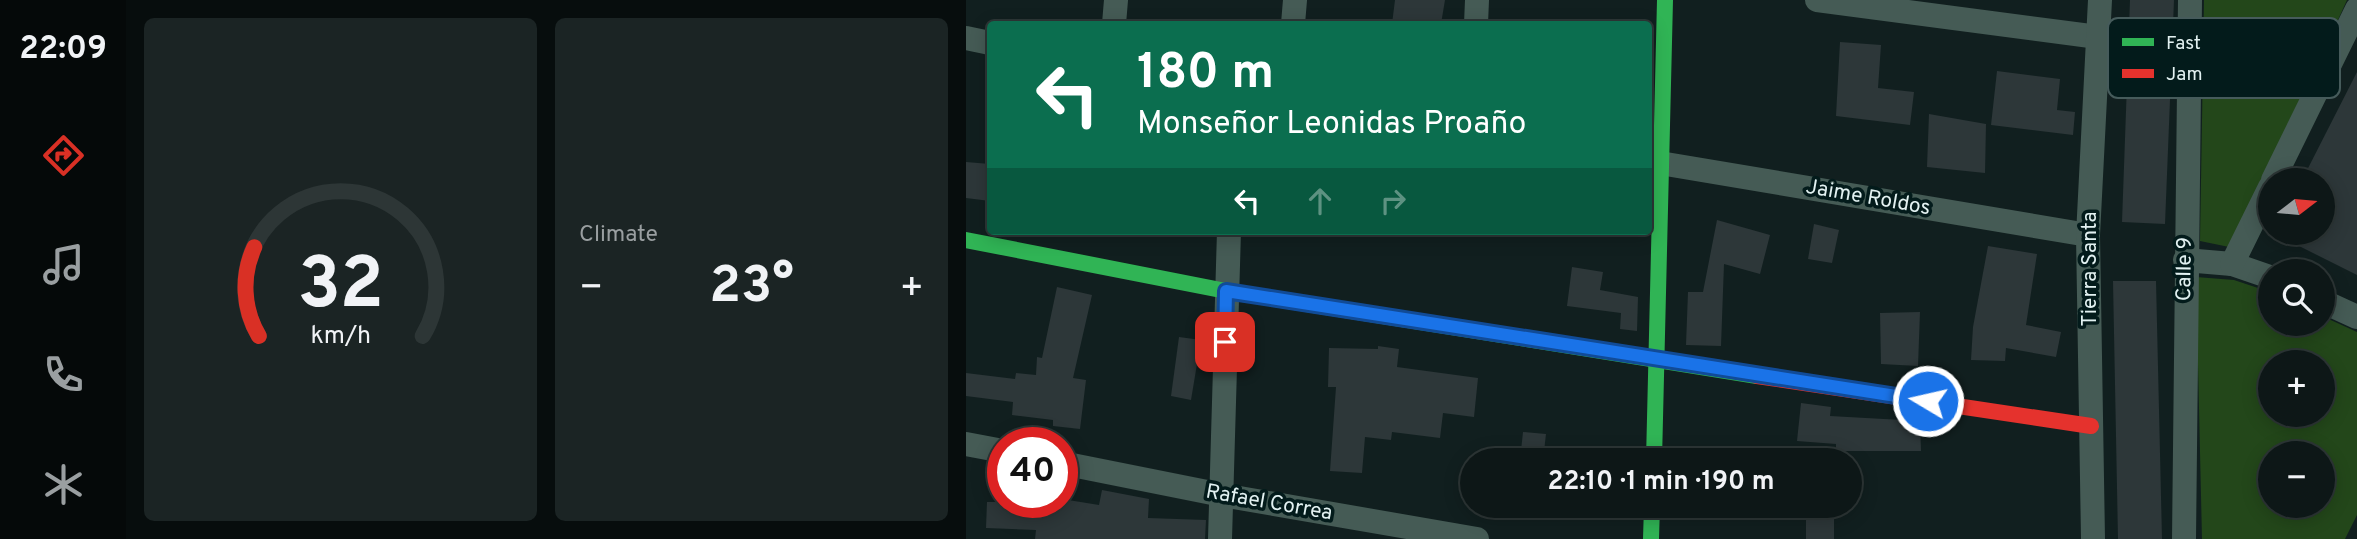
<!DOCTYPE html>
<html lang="en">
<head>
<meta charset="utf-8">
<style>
	:root { --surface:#0d1717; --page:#1b2424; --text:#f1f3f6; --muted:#9a9fa1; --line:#2d3636; --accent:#d93025 }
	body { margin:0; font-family:Overpass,sans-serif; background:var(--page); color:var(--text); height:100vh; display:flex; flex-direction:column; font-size:26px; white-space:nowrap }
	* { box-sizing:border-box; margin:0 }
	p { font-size:23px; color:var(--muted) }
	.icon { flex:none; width:38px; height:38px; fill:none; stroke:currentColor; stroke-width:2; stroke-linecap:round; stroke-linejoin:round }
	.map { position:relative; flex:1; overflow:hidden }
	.side { display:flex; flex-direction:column; gap:18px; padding:18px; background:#070d0d; width:840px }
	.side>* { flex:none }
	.banner { position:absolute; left:21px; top:21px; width:665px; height:214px; border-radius:7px; box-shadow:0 4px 18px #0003,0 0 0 2px var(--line); background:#0b6e4f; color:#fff; overflow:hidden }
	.needle { width:46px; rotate:74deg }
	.tools { position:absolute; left:1292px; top:168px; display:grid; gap:14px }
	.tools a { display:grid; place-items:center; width:77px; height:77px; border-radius:50%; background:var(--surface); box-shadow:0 4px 18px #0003,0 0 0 2px var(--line); font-size:35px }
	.speed { position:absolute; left:21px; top:427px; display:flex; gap:14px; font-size:35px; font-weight:700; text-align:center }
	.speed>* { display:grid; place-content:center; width:91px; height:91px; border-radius:50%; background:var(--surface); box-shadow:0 4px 18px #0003,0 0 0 2px var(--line); line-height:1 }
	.speed .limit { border:10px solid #d22; background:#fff; color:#111 }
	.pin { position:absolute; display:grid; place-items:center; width:60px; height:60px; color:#fff; margin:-30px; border-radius:14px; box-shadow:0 4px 10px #0006 }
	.me { position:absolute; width:77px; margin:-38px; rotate:279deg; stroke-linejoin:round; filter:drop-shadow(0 0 5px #0008) }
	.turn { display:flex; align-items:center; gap:24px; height:147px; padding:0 35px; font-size:32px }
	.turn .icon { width:91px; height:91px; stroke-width:2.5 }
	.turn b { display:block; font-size:49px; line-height:60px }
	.lanes { display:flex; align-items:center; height:66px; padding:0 35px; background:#0003; justify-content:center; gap:35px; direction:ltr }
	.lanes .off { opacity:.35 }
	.big { font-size:52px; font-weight:700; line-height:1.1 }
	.side .widget { flex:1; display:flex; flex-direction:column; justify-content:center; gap:10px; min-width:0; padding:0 24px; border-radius:10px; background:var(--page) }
	.side .dial { align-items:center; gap:0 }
	.dial svg { height:182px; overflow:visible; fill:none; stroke:var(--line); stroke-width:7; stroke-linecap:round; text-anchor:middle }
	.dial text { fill:var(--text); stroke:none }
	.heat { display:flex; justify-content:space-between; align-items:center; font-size:38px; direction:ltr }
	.side .tiles { flex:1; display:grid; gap:18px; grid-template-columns:repeat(2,1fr) }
	.trip { position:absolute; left:494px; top:448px; width:402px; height:70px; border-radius:35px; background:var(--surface); box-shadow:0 4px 18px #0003,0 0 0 2px var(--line); font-weight:700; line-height:70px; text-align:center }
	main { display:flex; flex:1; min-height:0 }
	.tabs { display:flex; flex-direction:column; width:126px; justify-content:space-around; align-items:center; background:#050909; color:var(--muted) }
	.tabs .icon { width:49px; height:49px }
	.tabs .selected { color:var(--accent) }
	.tabs b { font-size:32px; color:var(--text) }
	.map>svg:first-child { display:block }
	.green { fill:#23471a; fill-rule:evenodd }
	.building { fill:#2d3739 }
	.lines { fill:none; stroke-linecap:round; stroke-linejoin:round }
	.street { stroke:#455b55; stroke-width:24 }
	.fast { stroke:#30b455; stroke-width:16 }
	.jam { stroke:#e5322d; stroke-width:16 }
	.route-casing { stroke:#114b97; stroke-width:18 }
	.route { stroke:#1a73e8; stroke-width:12 }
	.labels { text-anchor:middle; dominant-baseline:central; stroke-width:7; stroke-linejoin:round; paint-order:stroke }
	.street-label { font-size:21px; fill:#e2f1f1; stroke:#031b1b }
	.key { fill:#031b1b; stroke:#465b5b; stroke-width:2 }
	.key-label { font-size:19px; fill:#e2f1f1 }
</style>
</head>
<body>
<main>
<nav class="tabs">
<b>22:09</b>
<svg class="icon selected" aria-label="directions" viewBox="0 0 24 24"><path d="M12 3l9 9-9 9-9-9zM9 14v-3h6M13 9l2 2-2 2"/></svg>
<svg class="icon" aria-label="music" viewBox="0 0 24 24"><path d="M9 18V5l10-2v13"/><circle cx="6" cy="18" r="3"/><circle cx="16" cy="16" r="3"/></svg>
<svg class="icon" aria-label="phone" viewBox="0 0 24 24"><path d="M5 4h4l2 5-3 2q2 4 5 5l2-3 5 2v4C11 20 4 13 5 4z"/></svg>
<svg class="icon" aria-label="climate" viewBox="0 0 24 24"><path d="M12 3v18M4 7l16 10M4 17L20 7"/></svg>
</nav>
<section class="side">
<div class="tiles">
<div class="widget dial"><svg viewBox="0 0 100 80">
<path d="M14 69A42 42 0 1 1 86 69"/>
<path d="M14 69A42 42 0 0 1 12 30" stroke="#d93025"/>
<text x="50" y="56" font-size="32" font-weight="700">32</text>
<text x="50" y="72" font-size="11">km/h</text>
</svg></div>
<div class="widget"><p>Climate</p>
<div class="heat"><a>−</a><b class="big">23°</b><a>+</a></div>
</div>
</div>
</section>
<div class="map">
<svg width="1391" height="539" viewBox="0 0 1391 539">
	<rect width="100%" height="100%" fill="#111f1f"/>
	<g class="green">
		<path d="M 1238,0 L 1381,0 L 1268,248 L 1234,241 Z"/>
		<path d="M 1230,277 L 1268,280 L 1304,292 L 1304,324 L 1356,324 L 1356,316 L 1391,332 L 1391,515 L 1379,539 L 1236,539 ZM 1304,362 L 1356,362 L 1356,415 L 1304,415 ZM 1304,453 L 1356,453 L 1356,506 L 1304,506 Z"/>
	</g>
	<g class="building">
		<path d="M 429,0 L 479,0 L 475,24 L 426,24 Z"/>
		<path d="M 1164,0 L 1208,0 L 1199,224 L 1156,222 Z"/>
		<path d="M 874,42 L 915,45 L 912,88 L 948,92 L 944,125 L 870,116 Z"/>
		<path d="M 1031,71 L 1094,79 L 1091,110 L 1109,112 L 1107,135 L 1025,125 Z"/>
		<path d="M 1391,72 L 1391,275 L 1307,233 L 1356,233 L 1356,180 L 1336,180 Z"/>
		<path d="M 963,114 L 1020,124 L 1019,173 L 961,167 Z"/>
		<path d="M 0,162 L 24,164 L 24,201 L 0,198 Z"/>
		<path d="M 751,220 L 804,235 L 794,274 L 758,264 L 755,346 L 720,345 L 722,292 L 737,292 Z"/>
		<path d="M 848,224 L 873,230 L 866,263 L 842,259 Z"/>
		<path d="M 1022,246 L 1071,254 L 1060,325 L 1095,332 L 1090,357 L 1040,348 L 1039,361 L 1005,360 L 1007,327 Z"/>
		<path d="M 606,267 L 637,272 L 634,290 L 672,297 L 671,331 L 654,329 L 655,313 L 601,306 Z"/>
		<path d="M 1147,281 L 1190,281 L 1196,539 L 1152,539 Z"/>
		<path d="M 91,287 L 126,295 L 107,378 L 120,380 L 114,429 L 87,426 L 87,420 L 46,415 L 47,402 L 0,396 L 0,373 L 49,379 L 50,373 L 70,375 L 71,357 L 76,358 Z"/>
		<path d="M 954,312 L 952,366 L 915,364 L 914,313 Z"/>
		<path d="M 213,337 L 235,340 L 225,400 L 205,396 Z"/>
		<path d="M 412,346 L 433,349 L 431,367 L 512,378 L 508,417 L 477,413 L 474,438 L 426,432 L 425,440 L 399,437 L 396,473 L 364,471 L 370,387 L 362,387 L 363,348 L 412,349 Z"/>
		<path d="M 835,403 L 865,407 L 864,416 L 954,421 L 955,451 L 870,451 L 870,444 L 831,441 Z"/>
		<path d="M 557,432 L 580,434 L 577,460 L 554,460 Z"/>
		<path d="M 136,490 L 183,499 L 182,518 L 240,520 L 239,539 L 69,539 L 70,530 L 20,528 L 21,502 L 96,502 L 96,499 L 133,505 Z"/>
		<path d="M 840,512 L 868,514 L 868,539 L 840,539 Z"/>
	</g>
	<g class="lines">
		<g class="street">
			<path d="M 851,0 L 1132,37"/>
			<path d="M 148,24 L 150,0"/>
			<path d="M 327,24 L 329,0"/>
			<path d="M 510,24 L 511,0"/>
			<path d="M 0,38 L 24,43"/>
			<path d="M 682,161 L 1122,235"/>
			<path d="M 1307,180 L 1391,9"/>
			<path d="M 1219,260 L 1266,264 L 1304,277"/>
			<path d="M 1266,264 L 1304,187"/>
			<path d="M 1356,301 L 1391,317"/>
			<path d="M 0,444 L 37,451"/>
			<path d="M 96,463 L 256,495 L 511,539"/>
			<path d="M 254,539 L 263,231"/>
			<path d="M 1127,539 L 1122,235 L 1134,0"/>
			<path d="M 1218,539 L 1224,0"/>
		</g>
		<g class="fast">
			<path d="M 0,240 L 260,291 L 791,376"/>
			<path d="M 688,460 L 699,0"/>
			<path d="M 685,539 L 686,506"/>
		</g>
		<path class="jam" d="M 791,376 L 1125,426"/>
	</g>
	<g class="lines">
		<g class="route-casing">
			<path id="route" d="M 259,342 L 260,291 L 962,401"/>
		</g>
		<use href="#route" class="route"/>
	</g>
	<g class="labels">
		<g class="street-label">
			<text transform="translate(902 198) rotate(10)">Jaime Roldos</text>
			<text transform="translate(1124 269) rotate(-90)">Tierra Santa</text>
			<text transform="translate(1219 269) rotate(-89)">Calle 9</text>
			<text transform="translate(303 503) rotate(10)">Rafael Correa</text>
		</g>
	</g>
	<rect x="1142" y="18" width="232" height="80" rx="10" class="key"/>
	<rect x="1156" y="38" width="32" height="8" fill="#30b455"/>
	<rect x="1156" y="69" width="32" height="9" fill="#e5322d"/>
	<g class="key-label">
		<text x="1200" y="49">Fast</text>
		<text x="1200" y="80">Jam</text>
	</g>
</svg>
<div class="tools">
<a><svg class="needle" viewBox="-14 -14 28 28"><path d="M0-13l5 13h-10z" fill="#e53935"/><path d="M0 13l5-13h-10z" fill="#9a9fa1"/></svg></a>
<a><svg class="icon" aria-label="search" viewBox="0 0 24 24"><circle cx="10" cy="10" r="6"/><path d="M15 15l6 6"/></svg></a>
<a>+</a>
<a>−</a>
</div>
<div class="speed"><div class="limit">40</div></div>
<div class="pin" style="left:259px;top:342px;background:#d93025"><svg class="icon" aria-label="arrive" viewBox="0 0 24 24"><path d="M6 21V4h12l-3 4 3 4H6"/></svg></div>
<svg class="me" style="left:962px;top:401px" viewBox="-20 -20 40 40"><circle r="17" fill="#1a73e8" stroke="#fff" stroke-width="3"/><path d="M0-11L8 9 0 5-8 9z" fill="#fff"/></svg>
<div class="trip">22:10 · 1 min · 190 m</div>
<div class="banner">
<div class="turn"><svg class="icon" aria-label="left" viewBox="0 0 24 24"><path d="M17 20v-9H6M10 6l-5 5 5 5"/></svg><div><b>180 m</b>Monseñor Leonidas Proaño</div></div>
<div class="lanes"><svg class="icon" aria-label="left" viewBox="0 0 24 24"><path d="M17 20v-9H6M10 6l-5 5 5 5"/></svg><svg class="icon off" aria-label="ahead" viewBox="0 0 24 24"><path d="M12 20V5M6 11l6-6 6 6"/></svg><svg class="icon off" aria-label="right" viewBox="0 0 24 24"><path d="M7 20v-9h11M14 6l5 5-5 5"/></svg></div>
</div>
</div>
</main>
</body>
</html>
